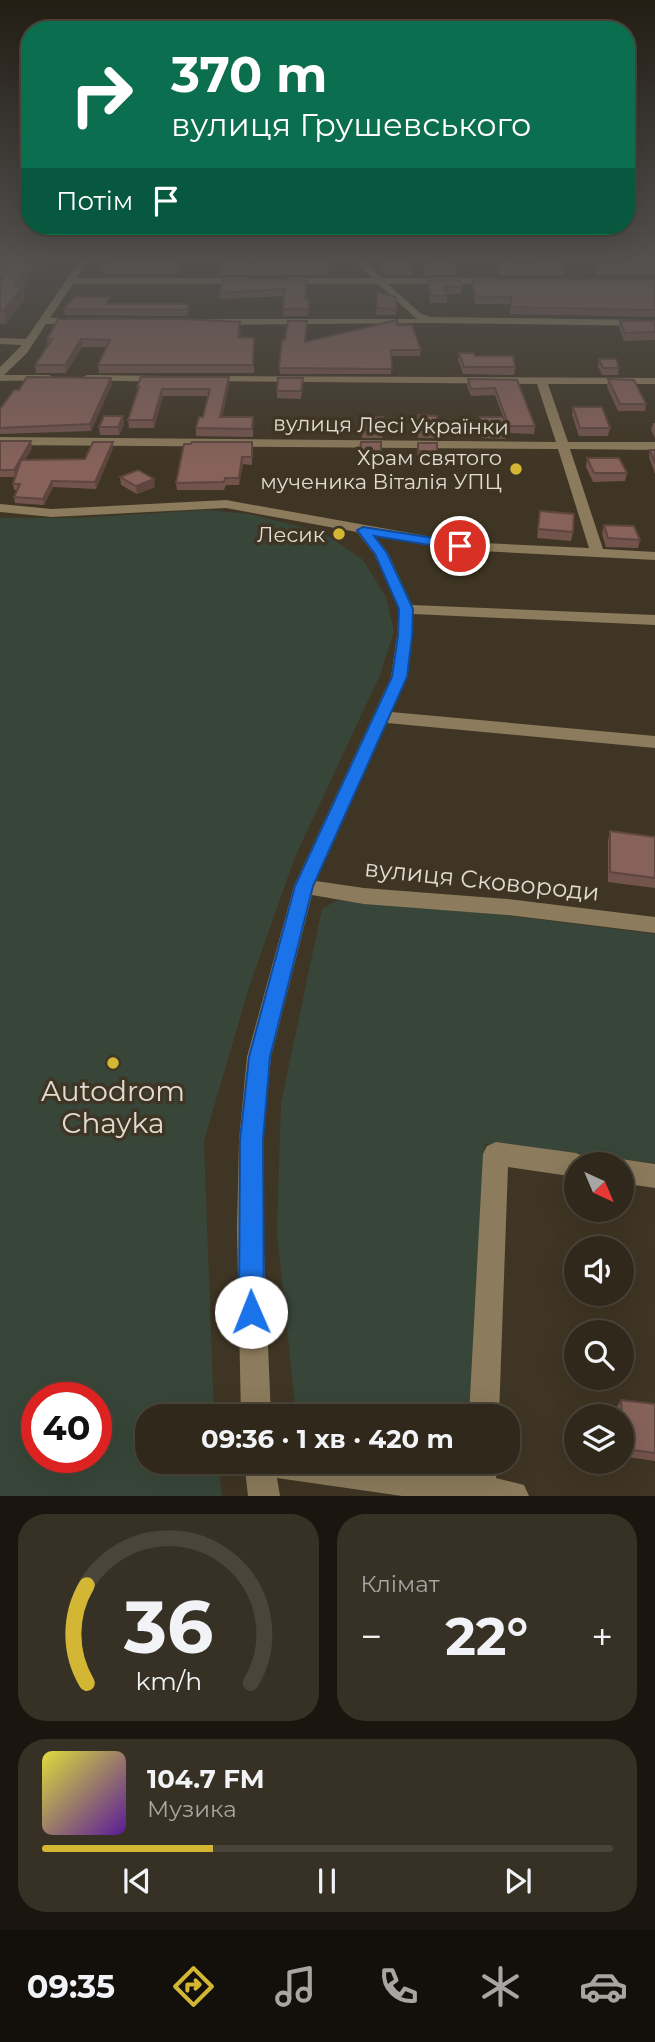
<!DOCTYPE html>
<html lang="uk">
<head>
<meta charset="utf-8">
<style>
	:root { --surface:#2f281b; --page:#373024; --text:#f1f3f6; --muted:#a7a6a3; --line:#4a443a; --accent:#d4b635 }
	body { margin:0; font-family:Montserrat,sans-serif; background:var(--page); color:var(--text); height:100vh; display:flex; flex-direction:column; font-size:26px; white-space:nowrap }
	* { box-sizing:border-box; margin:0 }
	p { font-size:23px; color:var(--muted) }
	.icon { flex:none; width:38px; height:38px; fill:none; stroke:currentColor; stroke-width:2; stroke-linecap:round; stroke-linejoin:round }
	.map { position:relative; height:1496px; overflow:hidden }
	.sheet { display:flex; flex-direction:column; gap:18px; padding:18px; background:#1a160f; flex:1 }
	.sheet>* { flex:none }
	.guide { position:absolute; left:21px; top:21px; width:614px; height:214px; border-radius:28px; box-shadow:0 7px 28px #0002,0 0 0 2px var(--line); background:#0b6e4f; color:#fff; overflow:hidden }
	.needle { width:46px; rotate:136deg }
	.fabs { position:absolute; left:564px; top:1152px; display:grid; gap:14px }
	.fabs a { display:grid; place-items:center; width:70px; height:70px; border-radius:50%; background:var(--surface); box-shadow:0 7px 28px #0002,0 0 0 2px var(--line); font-size:35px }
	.speed { position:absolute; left:21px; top:1382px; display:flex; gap:14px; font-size:35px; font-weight:700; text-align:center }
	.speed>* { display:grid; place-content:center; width:91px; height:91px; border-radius:50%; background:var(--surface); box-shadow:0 7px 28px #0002,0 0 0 2px var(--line); line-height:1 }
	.speed .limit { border:10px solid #d22; background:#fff; color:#111 }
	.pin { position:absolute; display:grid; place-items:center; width:60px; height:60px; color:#fff; margin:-30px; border:4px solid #fff; border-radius:50%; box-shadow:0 2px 7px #0007 }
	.me { position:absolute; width:77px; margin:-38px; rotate:359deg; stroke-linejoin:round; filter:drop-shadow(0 0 5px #0008) }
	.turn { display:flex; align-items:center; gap:24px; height:147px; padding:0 35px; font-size:32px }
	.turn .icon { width:91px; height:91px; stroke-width:2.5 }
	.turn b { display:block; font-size:49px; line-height:60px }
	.then { display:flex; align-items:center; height:66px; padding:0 35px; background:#0003; gap:14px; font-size:26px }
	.big { font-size:52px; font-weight:700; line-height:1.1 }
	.sheet .card { flex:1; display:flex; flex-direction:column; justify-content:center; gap:10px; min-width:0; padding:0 24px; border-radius:28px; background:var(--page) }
	.sheet .dial { align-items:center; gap:0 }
	.dial svg { height:182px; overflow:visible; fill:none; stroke:var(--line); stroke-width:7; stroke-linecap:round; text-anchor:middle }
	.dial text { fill:var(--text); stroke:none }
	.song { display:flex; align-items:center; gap:21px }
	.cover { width:84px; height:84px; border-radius:10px; background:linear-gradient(135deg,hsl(60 70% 55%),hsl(270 70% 35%)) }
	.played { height:7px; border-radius:4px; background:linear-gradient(90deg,var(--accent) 30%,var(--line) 30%) }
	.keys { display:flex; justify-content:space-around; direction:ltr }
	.heat { display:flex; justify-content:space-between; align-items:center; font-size:38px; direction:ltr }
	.sheet .tiles { flex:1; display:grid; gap:18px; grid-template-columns:1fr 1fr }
	.card:last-child { grid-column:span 2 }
	.trip { position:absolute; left:135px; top:1404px; width:385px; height:70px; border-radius:28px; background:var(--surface); box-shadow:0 7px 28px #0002,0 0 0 2px var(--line); font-weight:700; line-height:70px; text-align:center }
	.dock { display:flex; height:112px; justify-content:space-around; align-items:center; background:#13100b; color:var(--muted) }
	.dock .icon { width:49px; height:49px }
	.dock .on { color:var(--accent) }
	.dock b { font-size:32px; color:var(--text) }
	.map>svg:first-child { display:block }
	.green { fill:#384639; fill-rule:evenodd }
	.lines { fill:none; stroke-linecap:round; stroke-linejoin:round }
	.minor { fill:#8c7b5c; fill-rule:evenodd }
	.wall { fill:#73544d }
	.shaded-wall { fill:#5e453f }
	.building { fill:#86625a; stroke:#5e453f; stroke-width:2 }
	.route { fill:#1a73e8; stroke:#114b97; stroke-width:2 }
	.poi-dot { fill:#d4b635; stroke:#3f3524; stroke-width:2.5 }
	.labels { text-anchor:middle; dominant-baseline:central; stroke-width:7; stroke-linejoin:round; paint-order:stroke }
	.far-street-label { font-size:21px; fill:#e1dbd1; stroke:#3f3524 }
	.far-poi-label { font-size:21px; fill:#e1dbd1; stroke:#3f3524; text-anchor:end }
	.street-label { font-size:24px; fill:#e1dbd1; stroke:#3f3524 }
	.near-poi-label { font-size:28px; fill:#e1dbd1; stroke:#3f3524 }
</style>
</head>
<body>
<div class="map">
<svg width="655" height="1496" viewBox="0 0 655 1496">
	<rect width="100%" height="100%" fill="#3f3524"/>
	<g class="green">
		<path d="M 207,510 L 249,514 L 322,532 L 363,560 L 386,597 L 394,631 L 380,675 L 295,857 L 250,984 L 204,1141 L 214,1416 L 147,1416 L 147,1461 L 218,1461 L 222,1496 L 0,1496 L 0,518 L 78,518 ZM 96,1398 L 96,1458 L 37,1458 L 37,1398 Z"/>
		<path d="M 338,900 L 496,914 L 655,934 L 655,1163 L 485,1144 L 472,1416 L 296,1416 L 296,1414 L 277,1233 L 281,1103 L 322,909 Z"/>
		<path d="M 339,1461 L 469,1461 L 453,1478 Z"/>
	</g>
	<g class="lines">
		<g class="minor">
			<path d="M 82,257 L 90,257 L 76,278 L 246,278 L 250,281 L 246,284 L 73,284 L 50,318 L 81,318 L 86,321 L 84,323 L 46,324 L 27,353 L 4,375 L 49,375 L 54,378 L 53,380 L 0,381 L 0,367 L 22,345 L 0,344 L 0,338 L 26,339 Z"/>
			<path d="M 350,257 L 359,257 L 382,278 L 494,278 L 498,281 L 494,284 L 388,284 L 420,313 L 430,317 L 655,320 L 655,326 L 428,323 L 204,325 L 199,322 L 204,319 L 417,319 L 378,284 L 284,284 L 280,281 L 284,278 L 372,278 Z"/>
			<path d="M 87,375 L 164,376 L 169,379 L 164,382 L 83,380 L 82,378 Z"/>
			<path d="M 206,376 L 655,378 L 655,384 L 548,384 L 568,442 L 655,442 L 655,450 L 570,449 L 603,549 L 655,552 L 655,560 L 460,550 L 374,535 L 388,553 L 412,605 L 655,615 L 655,625 L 413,614 L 407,677 L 391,712 L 655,736 L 655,748 L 387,723 L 316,881 L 364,888 L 507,899 L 655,917 L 655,933 L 507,915 L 364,904 L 312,895 L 271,1057 L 263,1140 L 263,1229 L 271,1416 L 241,1416 L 237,1229 L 239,1140 L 247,1057 L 294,886 L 391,677 L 397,636 L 399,609 L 374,554 L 357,532 L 226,508 L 52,517 L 0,512 L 0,504 L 52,509 L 226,500 L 460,542 L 589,548 L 558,449 L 0,445 L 0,437 L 556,442 L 537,384 L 202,381 L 202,377 Z"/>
			<path d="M 496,1142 L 576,1153 L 585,1157 L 588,1164 L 576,1164 L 576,1177 L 508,1167 L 499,1416 L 469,1416 L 483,1154 L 487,1146 Z"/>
			<path d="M 621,1159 L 655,1164 L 655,1188 L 621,1183 L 621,1164 L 611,1164 Z"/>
			<path d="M 244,1461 L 376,1461 L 466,1474 L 467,1461 L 497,1461 L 496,1478 L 524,1485 L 529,1496 L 402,1496 L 277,1478 L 280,1496 L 248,1496 Z"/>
		</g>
	</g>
	<g class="wall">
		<path d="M 0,257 L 39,257 L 23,287 L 25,299 L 6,324 L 0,324 Z"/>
		<path d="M 97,257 L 183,257 L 177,274 L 103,273 L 102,268 L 105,260 L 97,260 Z"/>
		<path d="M 329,257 L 329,275 L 220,275 L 219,270 Z"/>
		<path d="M 376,257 L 408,257 L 413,269 L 412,275 L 386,275 L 377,268 Z"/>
		<path d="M 422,257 L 498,257 L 498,260 L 453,260 L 456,269 L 455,275 L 425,275 Z"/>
		<path d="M 526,257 L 560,257 L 565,268 L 564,275 L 499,275 L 497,268 L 498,261 L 528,262 Z"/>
		<path d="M 566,257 L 655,257 L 655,275 L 598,275 L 590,258 Z"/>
		<path d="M 655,279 L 655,317 L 510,314 L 510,304 L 475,304 L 472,287 L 472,280 Z"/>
		<path d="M 307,280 L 306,299 L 309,299 L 308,316 L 283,316 L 284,296 L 220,299 L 219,293 Z"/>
		<path d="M 428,280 L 462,287 L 461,294 L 447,294 L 447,303 L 430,303 L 428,287 Z"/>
		<path d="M 377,291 L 396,297 L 396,315 L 376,315 Z"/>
		<path d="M 111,303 L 110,304 L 188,304 L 189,309 L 187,316 L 65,315 L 64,309 Z"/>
		<path d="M 307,321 L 305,342 L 397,325 L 421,350 L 420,356 L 391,356 L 391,374 L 280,374 L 279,368 L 285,340 Z"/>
		<path d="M 620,321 L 655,321 L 655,340 L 624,341 L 619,328 Z"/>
		<path d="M 241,330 L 239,337 L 254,338 L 254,373 L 99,373 L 98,365 L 106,347 L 82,347 L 66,373 L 36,373 L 35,365 L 48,345 L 47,339 Z"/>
		<path d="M 459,353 L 475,356 L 515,367 L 514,375 L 463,374 L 458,360 Z"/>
		<path d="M 599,359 L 619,368 L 618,375 L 602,375 L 598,366 Z"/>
		<path d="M 303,378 L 303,385 L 301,399 L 277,398 L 277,391 Z"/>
		<path d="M 468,379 L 517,380 L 535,426 L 534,434 L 509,433 L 505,423 L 507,431 L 506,439 L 482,438 L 480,424 L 480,417 L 503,417 L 495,395 L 471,396 L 467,386 Z"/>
		<path d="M 608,379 L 646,404 L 645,411 L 618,411 L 607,387 Z"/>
		<path d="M 112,384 L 91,431 L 0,434 L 0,409 Z"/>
		<path d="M 229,385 L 222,417 L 253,417 L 253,437 L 196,436 L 196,428 L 203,417 L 208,396 L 163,396 L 154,428 L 129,428 L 128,420 L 137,392 L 137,387 Z"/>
		<path d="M 573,407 L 610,428 L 608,436 L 579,436 L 572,415 Z"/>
		<path d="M 418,415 L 437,430 L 436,438 L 418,438 Z"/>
		<path d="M 123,416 L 124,424 L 119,435 L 100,435 L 99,427 Z"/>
		<path d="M 363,417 L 383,417 L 382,438 L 362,438 Z"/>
		<path d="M 653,423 L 655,423 L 655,438 L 651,430 Z"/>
		<path d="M 0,441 L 32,448 L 25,460 L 85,459 L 113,448 L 96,489 L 53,487 L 44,505 L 15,503 L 14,497 L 17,490 L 14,490 L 13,484 L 15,477 L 0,477 Z"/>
		<path d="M 252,442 L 252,465 L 243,464 L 239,485 L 226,485 L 224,490 L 177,490 L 176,483 Z"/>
		<path d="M 361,442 L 381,442 L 381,459 L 360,458 Z"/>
		<path d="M 418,443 L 437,443 L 436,459 L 417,459 Z"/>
		<path d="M 650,450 L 655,450 L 655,474 L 649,457 Z"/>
		<path d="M 587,458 L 627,473 L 625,481 L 593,482 L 586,467 Z"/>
		<path d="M 120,477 L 155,487 L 137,494 L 121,485 Z"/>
		<path d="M 540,511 L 573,532 L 571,541 L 537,538 Z"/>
		<path d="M 604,525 L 640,540 L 638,548 L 606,547 L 602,534 Z"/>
		<path d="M 610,831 L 655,837 L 655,888 L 608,882 L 608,841 Z"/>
		<path d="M 621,1400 L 655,1404 L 655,1461 L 621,1456 L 621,1416 L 617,1416 L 617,1407 Z"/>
	</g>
	<g class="shaded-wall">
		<path d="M 31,257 L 39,257 L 23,287 L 25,299 L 6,324 L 4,310 L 14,286 Z"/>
		<path d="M 180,257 L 183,257 L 177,274 L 177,268 Z"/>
		<path d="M 81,339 L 82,347 L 66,373 L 65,365 Z"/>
		<path d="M 229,377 L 229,385 L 221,424 L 220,417 Z"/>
		<path d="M 111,378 L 112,384 L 91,431 L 90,424 Z"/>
		<path d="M 162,389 L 163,396 L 154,428 L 153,420 Z"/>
		<path d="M 123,416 L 124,424 L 119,435 L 118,427 Z"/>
		<path d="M 31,441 L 32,448 L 15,477 L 14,470 Z"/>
		<path d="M 113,442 L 113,448 L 96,489 L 95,482 Z"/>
		<path d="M 242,457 L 243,464 L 239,485 L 239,478 Z"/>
		<path d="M 154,479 L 155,487 L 137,494 L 136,486 Z"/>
		<path d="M 52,481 L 53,487 L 44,505 L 43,499 Z"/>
	</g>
	<g class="building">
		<path d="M 0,257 L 31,257 L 14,286 L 23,286 L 4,310 L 0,310 L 0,281 L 8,271 L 0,271 Z"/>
		<path d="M 107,257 L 180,257 L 177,268 L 102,268 Z"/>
		<path d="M 223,257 L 329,257 L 329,270 L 219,270 Z"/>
		<path d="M 377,257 L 408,257 L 413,269 L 386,270 L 377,262 Z"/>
		<path d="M 424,257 L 452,257 L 456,269 L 426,269 Z"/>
		<path d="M 530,257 L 560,257 L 565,268 L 500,268 L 498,261 L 532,262 Z"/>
		<path d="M 594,257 L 655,257 L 655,268 L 599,268 Z"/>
		<path d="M 655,279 L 655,310 L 511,307 L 511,297 L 475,296 L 472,280 Z"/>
		<path d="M 223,280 L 307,280 L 305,299 L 309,299 L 308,309 L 283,309 L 285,289 L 219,293 Z"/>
		<path d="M 428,280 L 459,280 L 462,287 L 445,287 L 447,296 L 431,296 Z"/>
		<path d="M 377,291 L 396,297 L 397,309 L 377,308 Z"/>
		<path d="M 75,297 L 110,297 L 106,304 L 188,304 L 187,310 L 64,309 Z"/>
		<path d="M 58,319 L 184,319 L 240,322 L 238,337 L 254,338 L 253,365 L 98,365 L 110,340 L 81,339 L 65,365 L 35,365 L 52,339 L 47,339 Z"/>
		<path d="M 397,320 L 397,325 L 412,325 L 421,350 L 391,350 L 392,369 L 279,368 L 282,340 L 285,340 L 288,321 L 307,321 L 305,342 Z"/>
		<path d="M 620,321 L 655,321 L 655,332 L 625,333 Z"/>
		<path d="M 459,353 L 474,353 L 475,356 L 513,356 L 515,367 L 464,367 Z"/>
		<path d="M 599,359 L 616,359 L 619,368 L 603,368 Z"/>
		<path d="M 27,377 L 111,378 L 90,424 L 0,428 L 0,409 L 14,390 L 19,390 Z"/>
		<path d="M 141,377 L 229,377 L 220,417 L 253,417 L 252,429 L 196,428 L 199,417 L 203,417 L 210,389 L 162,389 L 153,420 L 128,420 L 139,387 L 137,387 Z"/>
		<path d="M 278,378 L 303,378 L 301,391 L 277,391 Z"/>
		<path d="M 468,379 L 517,380 L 535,426 L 509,426 L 495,388 L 471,389 Z"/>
		<path d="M 608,379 L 634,380 L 646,404 L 620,404 Z"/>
		<path d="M 573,407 L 602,407 L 610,428 L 580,428 Z"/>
		<path d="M 418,415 L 437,416 L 437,430 L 418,430 Z"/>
		<path d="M 104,416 L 123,416 L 118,427 L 99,427 Z"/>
		<path d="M 363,417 L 383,417 L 382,430 L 362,430 Z"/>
		<path d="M 480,417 L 503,417 L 507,431 L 483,430 Z"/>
		<path d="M 0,441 L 31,441 L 14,470 L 0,470 Z"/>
		<path d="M 93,442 L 113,442 L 95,482 L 52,481 L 43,499 L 14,497 L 20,484 L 13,484 L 21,460 L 85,459 Z"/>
		<path d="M 192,442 L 252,442 L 252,457 L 242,457 L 239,478 L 225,478 L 224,482 L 176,483 L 184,444 L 191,444 Z"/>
		<path d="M 361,442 L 381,442 L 381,451 L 360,450 Z"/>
		<rect x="418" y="443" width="19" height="8"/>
		<path d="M 650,450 L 655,450 L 655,463 Z"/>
		<path d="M 587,458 L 619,458 L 627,473 L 594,473 Z"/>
		<path d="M 138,470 L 154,479 L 136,486 L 120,477 Z"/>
		<path d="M 540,511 L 574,514 L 573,532 L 538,529 Z"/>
		<path d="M 604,525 L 634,526 L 640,540 L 608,538 Z"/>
		<path d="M 610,831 L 655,837 L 655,878 L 610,872 Z"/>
		<path d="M 621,1400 L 655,1404 L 655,1453 L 624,1449 Z"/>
	</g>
	<linearGradient id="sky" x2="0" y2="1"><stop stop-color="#231d14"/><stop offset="0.55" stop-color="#525150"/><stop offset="1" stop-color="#525150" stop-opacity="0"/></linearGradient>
	<rect width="655" height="467" fill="url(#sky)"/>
	<path class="route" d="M 363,527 L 460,542 L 467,546 L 460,550 L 374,536 L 387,553 L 413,609 L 412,636 L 407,677 L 313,886 L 270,1057 L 263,1140 L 264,1312 L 260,1321 L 251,1325 L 242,1321 L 239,1312 L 240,1140 L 249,1057 L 295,886 L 392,677 L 398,636 L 399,609 L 375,554 L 357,530 Z"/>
	<g class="poi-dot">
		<circle cx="516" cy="469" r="7"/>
		<circle cx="339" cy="534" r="7"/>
		<circle cx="113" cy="1063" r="7"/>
	</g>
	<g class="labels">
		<g class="far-street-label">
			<text transform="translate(391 425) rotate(1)">вулиця Лесі Українки</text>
		</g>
		<g class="far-poi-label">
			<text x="502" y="457">Храм святого<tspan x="502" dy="24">мученика Віталія УПЦ</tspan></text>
			<text x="325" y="534">Лесик</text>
		</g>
		<g class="street-label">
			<text transform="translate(482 880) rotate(6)">вулиця Сковороди</text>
		</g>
		<g class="near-poi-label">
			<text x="113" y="1091">Autodrom<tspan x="113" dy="32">Chayka</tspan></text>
		</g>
	</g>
</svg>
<div class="fabs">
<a><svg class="needle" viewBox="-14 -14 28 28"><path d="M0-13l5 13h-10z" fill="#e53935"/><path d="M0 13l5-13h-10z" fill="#a7a6a3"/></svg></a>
<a><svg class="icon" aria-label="sound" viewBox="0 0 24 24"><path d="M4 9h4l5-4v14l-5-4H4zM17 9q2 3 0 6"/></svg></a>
<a><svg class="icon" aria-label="search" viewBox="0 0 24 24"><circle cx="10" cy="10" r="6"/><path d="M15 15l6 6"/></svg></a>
<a><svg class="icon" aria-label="layers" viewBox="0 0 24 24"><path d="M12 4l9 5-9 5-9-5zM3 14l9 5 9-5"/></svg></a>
</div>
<div class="speed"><div class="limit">40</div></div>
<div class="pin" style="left:460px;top:546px;background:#d93025"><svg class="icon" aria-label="arrive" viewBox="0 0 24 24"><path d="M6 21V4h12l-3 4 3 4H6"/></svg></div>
<svg class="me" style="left:251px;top:1312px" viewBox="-20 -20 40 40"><circle r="19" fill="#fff"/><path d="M0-13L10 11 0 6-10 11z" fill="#1a73e8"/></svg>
<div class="trip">09:36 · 1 хв · 420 m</div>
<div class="guide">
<div class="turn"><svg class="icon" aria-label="right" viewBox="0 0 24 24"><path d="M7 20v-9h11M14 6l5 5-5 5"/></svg><div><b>370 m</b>вулиця Грушевського</div></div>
<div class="then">Потім<svg class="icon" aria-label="arrive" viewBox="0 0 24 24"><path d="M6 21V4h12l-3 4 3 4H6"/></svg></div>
</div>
</div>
<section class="sheet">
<div class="tiles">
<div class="card dial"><svg viewBox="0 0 100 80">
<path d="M14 69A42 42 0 1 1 86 69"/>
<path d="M14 69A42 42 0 0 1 14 26" stroke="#d4b635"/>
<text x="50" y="56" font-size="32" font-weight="700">36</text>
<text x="50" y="72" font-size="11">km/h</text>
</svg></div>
<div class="card"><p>Клімат</p>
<div class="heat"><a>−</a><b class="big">22°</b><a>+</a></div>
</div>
<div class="card">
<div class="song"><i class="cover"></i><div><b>104.7 FM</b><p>Музика</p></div></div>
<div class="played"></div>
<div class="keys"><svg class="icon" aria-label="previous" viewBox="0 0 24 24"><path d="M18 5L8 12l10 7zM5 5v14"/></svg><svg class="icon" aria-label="pause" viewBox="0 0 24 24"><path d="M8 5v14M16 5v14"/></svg><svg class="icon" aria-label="next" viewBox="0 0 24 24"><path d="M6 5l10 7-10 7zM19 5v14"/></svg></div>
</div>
</div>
</section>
<nav class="dock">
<b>09:35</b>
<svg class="icon on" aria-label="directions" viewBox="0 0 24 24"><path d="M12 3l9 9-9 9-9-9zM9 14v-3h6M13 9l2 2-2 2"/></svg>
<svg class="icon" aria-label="music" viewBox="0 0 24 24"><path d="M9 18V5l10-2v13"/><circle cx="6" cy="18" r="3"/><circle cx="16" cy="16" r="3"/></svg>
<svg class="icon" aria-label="phone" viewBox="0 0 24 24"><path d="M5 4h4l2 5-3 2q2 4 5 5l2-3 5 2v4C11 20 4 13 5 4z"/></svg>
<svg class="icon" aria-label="climate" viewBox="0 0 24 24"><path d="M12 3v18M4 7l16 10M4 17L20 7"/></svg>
<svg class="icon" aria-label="car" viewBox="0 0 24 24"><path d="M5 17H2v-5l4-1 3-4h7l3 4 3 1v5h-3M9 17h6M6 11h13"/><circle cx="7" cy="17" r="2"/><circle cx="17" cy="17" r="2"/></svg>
</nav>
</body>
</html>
